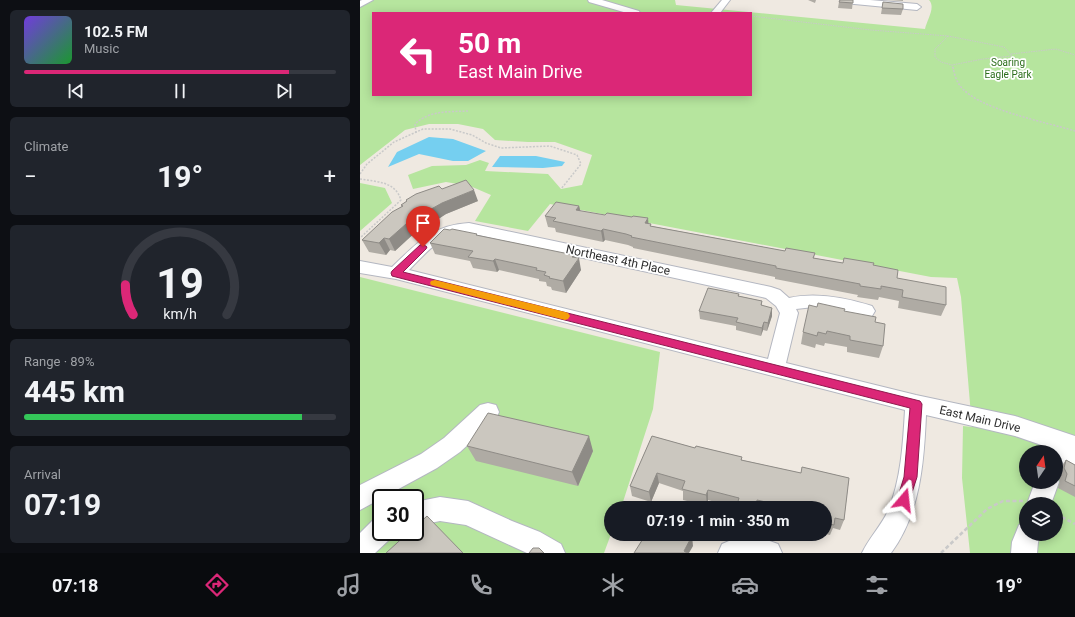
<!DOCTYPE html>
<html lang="en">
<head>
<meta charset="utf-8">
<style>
	:root { --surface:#171b24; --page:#20242c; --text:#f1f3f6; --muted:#9ea1a6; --line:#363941; --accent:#db2777 }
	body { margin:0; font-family:Roboto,sans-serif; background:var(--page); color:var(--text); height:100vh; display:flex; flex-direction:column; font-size:15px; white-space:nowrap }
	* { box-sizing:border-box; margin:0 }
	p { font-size:13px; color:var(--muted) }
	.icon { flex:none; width:22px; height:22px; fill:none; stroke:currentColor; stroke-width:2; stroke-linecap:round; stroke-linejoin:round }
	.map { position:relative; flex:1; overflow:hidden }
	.panel { display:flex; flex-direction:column; gap:10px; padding:10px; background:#0d0f14; width:360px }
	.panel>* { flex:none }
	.banner { position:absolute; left:12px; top:12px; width:380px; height:84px; border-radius:0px; box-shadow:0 2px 10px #0003; background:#db2777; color:#fff; overflow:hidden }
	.needle { width:26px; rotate:13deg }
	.buttons { position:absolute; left:659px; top:445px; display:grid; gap:8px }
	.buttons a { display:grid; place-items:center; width:44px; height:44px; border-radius:50%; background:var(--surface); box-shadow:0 2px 10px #0003; font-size:20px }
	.speed { position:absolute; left:12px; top:489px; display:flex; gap:8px; font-size:20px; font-weight:700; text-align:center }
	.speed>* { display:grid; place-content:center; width:52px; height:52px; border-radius:50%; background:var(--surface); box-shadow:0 2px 10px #0003; line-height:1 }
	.speed .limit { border:2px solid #111; border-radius:6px; background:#fff; color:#111 }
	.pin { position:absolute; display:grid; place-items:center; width:34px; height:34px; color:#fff; margin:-41px -17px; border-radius:50% 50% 50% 0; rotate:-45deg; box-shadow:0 0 4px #0007 }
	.pin .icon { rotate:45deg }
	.me { position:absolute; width:44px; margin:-22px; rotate:17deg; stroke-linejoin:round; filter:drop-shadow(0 0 3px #0008) }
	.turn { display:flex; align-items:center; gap:14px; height:84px; padding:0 20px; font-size:18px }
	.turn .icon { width:52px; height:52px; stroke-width:2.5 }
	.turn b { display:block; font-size:28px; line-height:34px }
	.big { font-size:30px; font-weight:700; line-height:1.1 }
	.panel .card { flex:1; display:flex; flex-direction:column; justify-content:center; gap:6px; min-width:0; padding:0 14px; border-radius:6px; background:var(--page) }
	.panel .dial { align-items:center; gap:0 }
	.dial svg { height:104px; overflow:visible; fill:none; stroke:var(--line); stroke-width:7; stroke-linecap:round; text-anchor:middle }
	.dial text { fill:var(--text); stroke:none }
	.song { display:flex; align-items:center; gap:12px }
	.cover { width:48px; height:48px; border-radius:6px; background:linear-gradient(135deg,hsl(260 70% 55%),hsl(130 70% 35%)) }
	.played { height:4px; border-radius:2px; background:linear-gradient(90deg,var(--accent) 85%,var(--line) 85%) }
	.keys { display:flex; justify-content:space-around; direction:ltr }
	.heat { display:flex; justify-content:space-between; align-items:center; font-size:22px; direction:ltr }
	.charge { height:6px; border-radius:3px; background:linear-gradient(90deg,#34c759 89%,var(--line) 0) }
	.trip { position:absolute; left:244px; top:501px; width:228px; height:40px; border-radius:20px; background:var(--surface); box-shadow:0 2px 10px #0003; font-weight:700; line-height:40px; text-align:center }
	.tabs { display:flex; height:64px; justify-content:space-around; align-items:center; background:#090b0e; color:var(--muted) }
	.tabs .icon { width:28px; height:28px }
	.tabs .current { color:var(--accent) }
	.tabs b { font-size:18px; color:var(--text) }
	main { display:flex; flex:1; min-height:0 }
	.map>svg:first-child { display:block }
	.green { fill:#b6e59e; fill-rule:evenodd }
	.water { fill:#75cff0 }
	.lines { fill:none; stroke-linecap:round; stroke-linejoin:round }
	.minor-casing { stroke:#b4b7c1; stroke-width:2 }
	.path-far2 { stroke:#c9c9c9; stroke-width:1; stroke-dasharray:1.5 1; stroke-linecap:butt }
	.path-far1 { stroke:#c9c9c9; stroke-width:1.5; stroke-dasharray:2 1.5; stroke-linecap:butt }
	.path { stroke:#c9c9c9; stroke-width:2.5; stroke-dasharray:4 2.5; stroke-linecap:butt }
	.minor { fill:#fff; fill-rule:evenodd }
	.wall { fill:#afaba4 }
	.shaded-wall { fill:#8e8b86 }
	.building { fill:#cbc7bf; stroke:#8e8b86 }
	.route { fill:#db2777; stroke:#8e194d }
	.slow { fill:#f59e0b }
	.labels { text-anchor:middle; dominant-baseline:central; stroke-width:3.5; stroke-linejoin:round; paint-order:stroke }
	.far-park-label { font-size:10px; fill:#2c6e1b; stroke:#fff }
	.street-label { font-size:12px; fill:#2e2e2e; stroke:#fff }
</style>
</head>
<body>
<main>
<section class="panel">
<div class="card">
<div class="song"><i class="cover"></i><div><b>102.5 FM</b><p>Music</p></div></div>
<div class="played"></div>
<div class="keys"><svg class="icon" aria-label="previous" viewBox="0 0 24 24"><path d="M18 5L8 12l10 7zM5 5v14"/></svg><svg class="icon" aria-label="pause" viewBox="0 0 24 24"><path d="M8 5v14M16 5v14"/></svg><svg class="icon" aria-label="next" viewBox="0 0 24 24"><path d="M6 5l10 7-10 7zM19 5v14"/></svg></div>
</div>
<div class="card"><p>Climate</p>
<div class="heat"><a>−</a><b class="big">19°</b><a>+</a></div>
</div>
<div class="card dial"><svg viewBox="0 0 100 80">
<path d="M14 69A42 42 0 1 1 86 69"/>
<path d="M14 69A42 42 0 0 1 8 46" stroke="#db2777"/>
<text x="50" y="56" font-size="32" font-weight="700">19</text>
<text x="50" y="72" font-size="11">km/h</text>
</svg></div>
<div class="card"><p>Range · 89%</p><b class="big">445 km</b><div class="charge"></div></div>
<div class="card"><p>Arrival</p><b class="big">07:19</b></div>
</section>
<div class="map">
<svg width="715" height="553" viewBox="0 0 715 553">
	<rect width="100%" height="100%" fill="#efe9e1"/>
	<g class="green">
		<path d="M 0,0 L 315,0 L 316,5 L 565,29 C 567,20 576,7 569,0 L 715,0 L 715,553 L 610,553 L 602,478 L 603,426 L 612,427 L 601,297 L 597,278 L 571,277 L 190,204 L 168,231 L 115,221 L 131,195 L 110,186 L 86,182 L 53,189 L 48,175 L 72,166 L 106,165 L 120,160 L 129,163 L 125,171 L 188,174 L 201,189 L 222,185 L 232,155 L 195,142 L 168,142 L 135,140 L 123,129 L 98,124 L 69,124 L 45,130 L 0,165 ZM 13,13 L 391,13 L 391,95 L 13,95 ZM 666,452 L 696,452 L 696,482 L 666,482 ZM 666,504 L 696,504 L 696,534 L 666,534 Z"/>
		<path d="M 0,183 L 25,188 L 32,203 L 0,231 Z"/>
		<path d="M 0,277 L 300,352 L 293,409 L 261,508 L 251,508 L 251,534 L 244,553 L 0,553 ZM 21,498 L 55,498 L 55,532 L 21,532 Z"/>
	</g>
	<g class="water">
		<path d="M 69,137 L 93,139 L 126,151 L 108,161 L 93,161 L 59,154 L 28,167 L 37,152 Z"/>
		<path d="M 140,156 L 176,156 L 205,162 L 202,166 L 183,168 L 132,167 Z"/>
	</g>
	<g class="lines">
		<g class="minor-casing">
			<g id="minor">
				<path d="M 2,0 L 13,0 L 0,7 L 0,1 Z"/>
				<path d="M 228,0 L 242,0 L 279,11 L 280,13 L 267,13 L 229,2 Z"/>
				<path d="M 362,0 L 370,0 L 360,13 L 351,13 Z"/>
				<path d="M 480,0 L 510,0 L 557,4 L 561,7 L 557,10 L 484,3 Z"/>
				<path d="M 109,223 L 411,287 L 420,290 L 429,298 C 455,292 487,298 512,306 L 515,311 L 512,316 L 506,318 L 454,307 L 436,309 L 438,313 L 426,363 L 556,395 L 655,416 L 715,436 L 715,475 C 702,470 698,460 693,449 L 655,436 L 566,415 C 564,463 560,514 531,553 L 502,553 C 509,538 521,526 528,511 C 541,480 543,444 545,410 L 36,279 L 0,273 L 0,261 L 32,267 C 57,243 73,225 109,223 ZM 97,233 L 109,233 L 406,298 L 416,306 L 420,313 L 408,359 L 49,270 C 63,256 77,239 97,233 Z"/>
				<path d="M 128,403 L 136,405 L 139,412 L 136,419 L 100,452 L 77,468 L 0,510 L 0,485 L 61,454 L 84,438 L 120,405 Z"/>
				<path d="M 696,476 L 699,482 L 691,504 L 667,504 L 675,482 L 696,482 Z"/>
				<path d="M 80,497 L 108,501 L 152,521 L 180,532 L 201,544 L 205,553 L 167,553 L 106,525 L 80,521 L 55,526 L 55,502 Z"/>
				<path d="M 21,518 L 21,532 L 33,532 L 30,539 L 15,553 L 0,553 L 0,533 L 12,521 Z"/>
				<path d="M 666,522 L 666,534 L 681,534 L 678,542 L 677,553 L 651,553 L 652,542 L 659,525 Z"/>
				<path d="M 390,536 L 404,539 L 418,544 L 422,553 L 358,553 L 362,544 L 376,538 Z"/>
			</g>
		</g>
		<g class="path-far2">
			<path d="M 391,16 L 511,30 L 588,36 L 644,47 L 652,56 L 623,59 L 592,65"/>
			<path d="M 588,36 L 575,49 L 575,57 L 581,62 L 592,65 L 593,68"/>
			<path d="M 651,54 L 696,49 L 715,55"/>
		</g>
		<g class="path-far1">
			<path d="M 593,67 C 594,73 596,81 601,87 C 620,110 686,122 715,131"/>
			<path d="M 56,133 L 55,124 C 70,110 89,112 108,111"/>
			<path d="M 0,174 L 7,164 L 34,142 L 63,129 L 90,129 L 112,135 L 126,143 L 141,148 L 190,146 L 217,155 L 221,164 L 201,189"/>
			<path d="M 0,179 C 17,182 35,181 41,200 L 0,238"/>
		</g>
		<g class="path">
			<path d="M 696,514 L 715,524"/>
			<path d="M 581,553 L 627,509 L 643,501 L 663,501"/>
		</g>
		<use href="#minor" class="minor"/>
	</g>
	<g class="wall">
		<path d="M 448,0 L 456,0 L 455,3 Z"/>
		<path d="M 493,0 L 492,9 L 478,8 L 479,2 Z"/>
		<path d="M 528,0 L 543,0 L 543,1 Z"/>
		<path d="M 523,2 L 543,9 L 541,15 L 521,14 Z"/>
		<path d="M 82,189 L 118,201 L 86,214 L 63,229 L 60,228 L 35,251 L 30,250 L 26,255 L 9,252 L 2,240 L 42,206 L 41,205 L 47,201 L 46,200 Z"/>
		<path d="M 219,206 L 220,211 L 291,224 L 291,226 L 425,251 L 455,253 L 454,258 L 482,263 L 513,265 L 586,305 L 581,316 L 538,308 L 539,301 L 519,297 L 518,300 L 497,297 L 498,295 L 415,279 L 415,277 L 273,248 L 273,247 L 268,245 L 245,240 L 243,242 L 196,232 L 195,228 L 188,227 L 185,216 Z"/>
		<path d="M 118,236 L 214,258 L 221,270 L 206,293 L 192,290 L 191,287 L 187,286 L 186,282 L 179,281 L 179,279 L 139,270 L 137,272 L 113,268 L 110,261 L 75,254 L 70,243 Z"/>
		<path d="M 379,294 L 379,296 L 402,301 L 402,306 L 412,308 L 412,316 L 407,331 L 403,330 L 401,336 L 376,330 L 376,326 L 340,319 L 339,311 Z"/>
		<path d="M 515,322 L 523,346 L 519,358 L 487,352 L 487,347 L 465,343 L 464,346 L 456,344 L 455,348 L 441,344 L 443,332 Z"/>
		<path d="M 292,436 L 335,448 L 336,446 L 382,457 L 382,460 L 441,473 L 442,467 L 489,478 L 484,520 L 480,530 L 473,528 L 470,535 L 465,534 L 465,508 L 376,508 L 348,500 L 347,506 L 323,500 L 323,491 L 299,483 L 291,502 L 272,496 L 270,486 Z"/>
		<path d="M 107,446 L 233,451 L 218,486 L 116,461 Z"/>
		<path d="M 706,460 L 715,465 L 715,497 L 698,488 L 700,481 L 697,475 L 700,468 Z"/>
	</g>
	<g class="shaded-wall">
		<path d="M 114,190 L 118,201 L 86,214 L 63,229 L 57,217 L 82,203 Z"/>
		<path d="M 219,206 L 222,216 L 216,210 Z"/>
		<path d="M 55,216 L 60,228 L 35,251 L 29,239 Z"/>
		<path d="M 288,218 L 289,229 L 285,223 Z"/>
		<path d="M 243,229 L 245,240 L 243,242 L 241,231 Z"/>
		<path d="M 24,238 L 30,250 L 26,255 L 19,243 Z"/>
		<path d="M 214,255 L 216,263 L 219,258 L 221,270 L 206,293 L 203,281 L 212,257 Z"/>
		<path d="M 135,259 L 139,270 L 137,272 L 133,261 Z"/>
		<path d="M 412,308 L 412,316 L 407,331 L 408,323 Z"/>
		<path d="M 404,322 L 403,330 L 401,336 L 402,328 Z"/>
		<path d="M 229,436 L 233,451 L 218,486 L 212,472 Z"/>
		<path d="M 297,473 L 299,483 L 291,502 L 289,492 Z"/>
		<path d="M 348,490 L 348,500 L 347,506 L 346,495 Z"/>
		<path d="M 332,536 L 333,546 L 329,553 L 324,553 L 324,551 Z"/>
	</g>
	<g class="building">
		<path d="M 480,0 L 493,0 L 493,3 L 479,2 Z"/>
		<path d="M 523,2 L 543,4 L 543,9 L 522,8 Z"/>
		<path d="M 106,180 L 114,190 L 82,203 L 57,217 L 55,216 L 29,239 L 24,238 L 19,243 L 2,240 L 32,212 L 43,206 L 41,205 L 47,201 L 46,200 L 56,194 L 79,186 L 82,189 Z"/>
		<path d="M 196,202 L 219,206 L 216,210 L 245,215 L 247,213 L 272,217 L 273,216 L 288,218 L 285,223 L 291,224 L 290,226 L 425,251 L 426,248 L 455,253 L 453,258 L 483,263 L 484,258 L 514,263 L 513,265 L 538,270 L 537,278 L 586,287 L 586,305 L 542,297 L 543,290 L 521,286 L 521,289 L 500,286 L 500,284 L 416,268 L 416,266 L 271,237 L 272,236 L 266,234 L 243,229 L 241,231 L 193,221 L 196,218 L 185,216 Z"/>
		<path d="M 84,229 L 90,230 L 92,229 L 117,234 L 116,235 L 214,255 L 212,257 L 219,258 L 203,281 L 189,278 L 190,277 L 184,275 L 186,272 L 176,270 L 177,268 L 135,259 L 133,261 L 108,257 L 113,251 L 70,243 Z"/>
		<path d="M 348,288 L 379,294 L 378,296 L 402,301 L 401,305 L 412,308 L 408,323 L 404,322 L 402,328 L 376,322 L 378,318 L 339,311 Z"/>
		<path d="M 458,303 L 485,309 L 484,311 L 516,317 L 515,322 L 525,324 L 523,346 L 490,340 L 490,336 L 467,331 L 466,334 L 458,332 L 457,336 L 443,332 L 449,305 L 457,307 Z"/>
		<path d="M 128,413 L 229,436 L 212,472 L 107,446 Z"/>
		<path d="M 292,436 L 335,448 L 336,446 L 382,457 L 381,460 L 441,473 L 442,467 L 489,478 L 484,520 L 475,518 L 474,525 L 465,523 L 465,508 L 432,508 L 397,500 L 396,508 L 376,508 L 379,498 L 348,490 L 346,495 L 322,489 L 325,481 L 297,473 L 289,492 L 270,486 Z"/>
		<path d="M 706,460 L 715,465 L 715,486 L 705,481 L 707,474 L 704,468 Z"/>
		<path d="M 67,516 L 103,553 L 26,553 L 49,532 L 55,532 L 55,527 Z"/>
		<path d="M 286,534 L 329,534 L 332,536 L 324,551 L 327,553 L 274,553 Z"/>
		<path d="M 173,548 L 179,548 L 184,553 L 169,553 Z"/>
	</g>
	<path class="route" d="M 63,244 L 67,247 L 66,249 L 43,272 L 560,401 L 562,404 L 557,477 L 548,505 L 544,507 L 539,505 L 537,500 L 544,477 L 550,408 L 32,276 L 31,273 L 32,271 L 60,245 Z"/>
	<path class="slow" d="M 75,280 L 205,312 L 208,313 L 210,316 L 208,319 L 205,320 L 71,285 L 70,283 L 71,281 Z"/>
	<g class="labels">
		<g class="far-park-label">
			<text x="648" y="62">Soaring<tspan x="648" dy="12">Eagle Park</tspan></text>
		</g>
		<g class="street-label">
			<text transform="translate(258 260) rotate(12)">Northeast 4th Place</text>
			<text transform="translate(620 419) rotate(13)">East Main Drive</text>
		</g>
	</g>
</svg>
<div class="buttons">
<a><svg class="needle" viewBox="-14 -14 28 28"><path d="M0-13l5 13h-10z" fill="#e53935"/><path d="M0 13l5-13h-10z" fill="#9ea1a6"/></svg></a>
<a><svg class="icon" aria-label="layers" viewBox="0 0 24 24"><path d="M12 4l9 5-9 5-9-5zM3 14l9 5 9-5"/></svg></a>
</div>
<div class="speed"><div class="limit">30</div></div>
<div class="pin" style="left:63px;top:247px;background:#d93025"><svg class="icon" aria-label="arrive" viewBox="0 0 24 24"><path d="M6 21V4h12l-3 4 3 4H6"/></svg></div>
<svg class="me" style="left:544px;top:500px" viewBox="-20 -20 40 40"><path d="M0-17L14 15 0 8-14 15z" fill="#db2777" stroke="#fff" stroke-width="4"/></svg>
<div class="trip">07:19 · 1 min · 350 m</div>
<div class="banner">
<div class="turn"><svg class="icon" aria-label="left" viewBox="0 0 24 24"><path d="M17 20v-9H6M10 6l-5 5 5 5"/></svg><div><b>50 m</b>East Main Drive</div></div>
</div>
</div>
</main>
<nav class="tabs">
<b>07:18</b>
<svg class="icon current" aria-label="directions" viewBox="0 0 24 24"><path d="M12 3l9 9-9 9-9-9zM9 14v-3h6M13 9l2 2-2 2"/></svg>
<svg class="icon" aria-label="music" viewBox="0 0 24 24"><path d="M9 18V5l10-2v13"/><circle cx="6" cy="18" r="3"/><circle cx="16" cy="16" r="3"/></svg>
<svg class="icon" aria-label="phone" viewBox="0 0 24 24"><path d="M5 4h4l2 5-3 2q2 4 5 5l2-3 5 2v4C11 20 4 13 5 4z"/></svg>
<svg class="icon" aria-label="climate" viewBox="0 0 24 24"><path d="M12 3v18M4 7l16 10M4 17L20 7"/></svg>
<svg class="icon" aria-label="car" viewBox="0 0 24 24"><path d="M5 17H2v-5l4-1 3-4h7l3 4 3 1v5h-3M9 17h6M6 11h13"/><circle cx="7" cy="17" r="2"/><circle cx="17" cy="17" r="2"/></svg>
<svg class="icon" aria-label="filters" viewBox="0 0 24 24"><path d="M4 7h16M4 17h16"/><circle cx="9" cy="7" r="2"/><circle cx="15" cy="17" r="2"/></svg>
<b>19°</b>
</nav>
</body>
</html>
